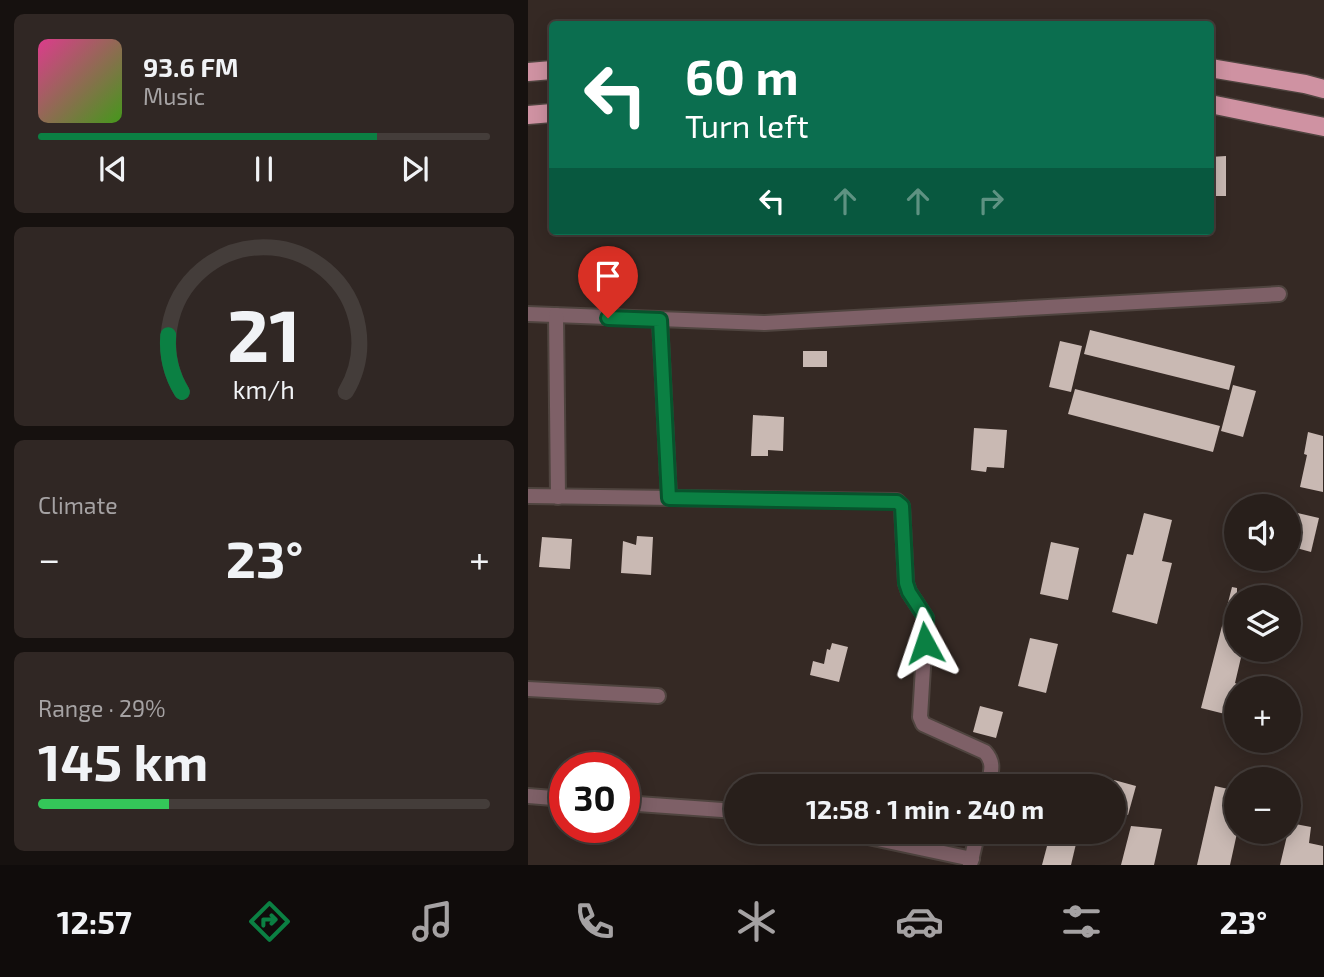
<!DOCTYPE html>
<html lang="en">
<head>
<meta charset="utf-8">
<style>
	:root { --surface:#281f1b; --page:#302724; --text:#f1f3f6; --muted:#a5a2a3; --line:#443d3a; --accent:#0b8043 }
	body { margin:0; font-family:"Exo 2",sans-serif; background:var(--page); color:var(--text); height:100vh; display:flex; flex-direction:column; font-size:26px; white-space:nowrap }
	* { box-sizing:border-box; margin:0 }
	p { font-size:23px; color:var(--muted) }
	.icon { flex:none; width:38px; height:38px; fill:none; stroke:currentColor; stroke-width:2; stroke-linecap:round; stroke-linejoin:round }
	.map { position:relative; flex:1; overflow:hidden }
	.panel { display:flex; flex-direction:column; gap:14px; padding:14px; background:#16110f; width:528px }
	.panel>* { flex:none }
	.hud { position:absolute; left:21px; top:21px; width:665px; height:214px; border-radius:7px; box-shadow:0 4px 18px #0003,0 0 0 2px var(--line); background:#0b6e4f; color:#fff; overflow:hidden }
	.tools { position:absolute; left:696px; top:494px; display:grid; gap:14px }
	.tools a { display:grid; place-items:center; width:77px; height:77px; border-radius:50%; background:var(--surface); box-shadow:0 4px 18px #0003,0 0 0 2px var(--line); font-size:35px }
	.speed { position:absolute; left:21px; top:752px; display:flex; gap:14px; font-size:35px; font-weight:700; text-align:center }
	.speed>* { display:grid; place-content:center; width:91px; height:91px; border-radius:50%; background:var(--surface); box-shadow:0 4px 18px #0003,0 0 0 2px var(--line); line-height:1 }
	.speed .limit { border:10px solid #d22; background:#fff; color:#111 }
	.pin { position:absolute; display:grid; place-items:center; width:60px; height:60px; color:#fff; margin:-72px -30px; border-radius:50% 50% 50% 0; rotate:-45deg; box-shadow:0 0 7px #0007 }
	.pin .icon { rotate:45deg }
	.me { position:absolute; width:77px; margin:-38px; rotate:355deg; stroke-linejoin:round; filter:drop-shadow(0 0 5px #0008) }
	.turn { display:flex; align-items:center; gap:24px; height:147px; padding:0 21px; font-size:32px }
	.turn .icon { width:91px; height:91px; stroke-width:2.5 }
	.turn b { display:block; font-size:49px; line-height:60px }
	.lanes { display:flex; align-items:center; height:66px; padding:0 21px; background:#0003; justify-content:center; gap:35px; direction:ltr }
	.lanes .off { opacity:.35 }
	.big { font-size:52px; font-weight:700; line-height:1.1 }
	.panel .tile { flex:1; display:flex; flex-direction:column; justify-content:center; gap:10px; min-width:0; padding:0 24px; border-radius:10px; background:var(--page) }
	.panel .dial { align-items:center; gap:0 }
	.dial svg { height:182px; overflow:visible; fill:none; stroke:var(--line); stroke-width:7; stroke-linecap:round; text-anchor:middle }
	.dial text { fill:var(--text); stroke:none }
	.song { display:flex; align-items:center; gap:21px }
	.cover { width:84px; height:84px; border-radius:10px; background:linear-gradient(135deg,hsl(330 70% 55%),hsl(100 70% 35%)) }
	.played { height:7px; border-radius:4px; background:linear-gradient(90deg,var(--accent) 75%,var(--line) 75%) }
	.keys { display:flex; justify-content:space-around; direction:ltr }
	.heat { display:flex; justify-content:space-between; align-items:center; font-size:38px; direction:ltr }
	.charge { height:10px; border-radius:5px; background:linear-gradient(90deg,#34c759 29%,var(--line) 0) }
	.trip { position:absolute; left:196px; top:774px; width:402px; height:70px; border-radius:35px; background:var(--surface); box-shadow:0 4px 18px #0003,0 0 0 2px var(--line); font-weight:700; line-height:70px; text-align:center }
	.tab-bar { display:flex; height:112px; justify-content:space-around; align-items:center; background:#100c0b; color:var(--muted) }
	.tab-bar .icon { width:49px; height:49px }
	.tab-bar .selected { color:var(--accent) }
	.tab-bar b { font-size:32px; color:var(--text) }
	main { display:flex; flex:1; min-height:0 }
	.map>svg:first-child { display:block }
	.building { fill:#c9b9b3 }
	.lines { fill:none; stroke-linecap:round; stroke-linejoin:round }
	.street-casing { stroke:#4f443f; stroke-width:18 }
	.primary-casing { stroke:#4f443f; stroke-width:21 }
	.street { stroke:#7e6067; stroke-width:14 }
	.primary { stroke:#cf92a2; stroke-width:18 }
	.route-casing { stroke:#07532c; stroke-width:18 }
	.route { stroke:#0b8043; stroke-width:12 }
</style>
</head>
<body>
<main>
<section class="panel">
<div class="tile">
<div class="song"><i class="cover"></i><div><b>93.6 FM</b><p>Music</p></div></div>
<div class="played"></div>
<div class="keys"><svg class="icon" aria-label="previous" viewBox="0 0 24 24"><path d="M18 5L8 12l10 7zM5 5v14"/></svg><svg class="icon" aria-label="pause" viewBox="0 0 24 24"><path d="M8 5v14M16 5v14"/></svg><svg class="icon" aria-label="next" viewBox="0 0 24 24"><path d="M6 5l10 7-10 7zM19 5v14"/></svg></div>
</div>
<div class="tile dial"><svg viewBox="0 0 100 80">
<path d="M14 69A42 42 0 1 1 86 69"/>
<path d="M14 69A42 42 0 0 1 8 44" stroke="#0b8043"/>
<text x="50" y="56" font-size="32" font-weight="700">21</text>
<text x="50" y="72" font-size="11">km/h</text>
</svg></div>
<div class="tile"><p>Climate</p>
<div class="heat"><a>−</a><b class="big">23°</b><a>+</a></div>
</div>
<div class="tile"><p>Range · 29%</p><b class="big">145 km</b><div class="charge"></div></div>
</section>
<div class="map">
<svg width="796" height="865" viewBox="0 0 796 865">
	<rect width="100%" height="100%" fill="#352924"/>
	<g class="building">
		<path d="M 698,156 L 698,196 L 682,196 L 682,157 Z"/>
		<path d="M 562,330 L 707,366 L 701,390 L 556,354 Z"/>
		<path d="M 532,341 L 554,346 L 543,392 L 521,387 Z"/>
		<rect x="275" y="351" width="24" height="16"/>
		<path d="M 705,385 L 728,391 L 715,437 L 693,431 Z"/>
		<path d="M 547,389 L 692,426 L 685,452 L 540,414 Z"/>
		<path d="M 225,415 L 256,417 L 255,451 L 240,450 L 240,456 L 223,456 Z"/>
		<path d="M 446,428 L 479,430 L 476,468 L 459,467 L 458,472 L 443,470 Z"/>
		<path d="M 780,432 L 795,436 L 795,492 L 772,487 L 779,455 L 776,454 Z"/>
		<path d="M 761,511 L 791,518 L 783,552 L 761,546 Z"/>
		<path d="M 616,513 L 644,520 L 634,561 L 644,563 L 629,624 L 584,612 L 599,554 L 605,555 Z"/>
		<path d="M 109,536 L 125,537 L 123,575 L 93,573 L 95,541 L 108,545 Z"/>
		<path d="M 14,537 L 44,539 L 42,569 L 11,567 Z"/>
		<path d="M 523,542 L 551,548 L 540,600 L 512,594 Z"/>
		<path d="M 704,587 L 709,588 L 709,649 L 715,649 L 707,683 L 709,684 L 709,717 L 673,708 Z"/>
		<path d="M 502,638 L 530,644 L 518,693 L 490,686 Z"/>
		<path d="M 304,643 L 320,647 L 311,682 L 282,675 L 285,661 L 296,664 L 299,649 L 302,650 Z"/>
		<path d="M 452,706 L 475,712 L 468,738 L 445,732 Z"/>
		<path d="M 586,780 L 608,786 L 600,815 L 586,811 Z"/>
		<path d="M 687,786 L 709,791 L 709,833 L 702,865 L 669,865 Z"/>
		<path d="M 762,823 L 783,827 L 781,843 L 795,846 L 795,865 L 752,865 Z"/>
		<path d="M 603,826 L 634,829 L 626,865 L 593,865 Z"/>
		<path d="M 523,831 L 551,831 L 543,865 L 514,865 Z"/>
	</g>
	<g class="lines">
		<g class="street-casing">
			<g id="street">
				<path d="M 0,314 L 237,323 L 751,294"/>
				<path d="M 28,315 L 30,497"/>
				<path d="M 132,320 L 141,498"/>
				<path d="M 0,496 L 369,501 L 374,506 L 378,583 L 381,592 L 398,618 L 392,717 L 395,724 L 457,752 C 467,763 463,772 460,786"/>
				<path d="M 0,689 L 130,696"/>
				<path d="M 0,796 L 37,799"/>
				<path d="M 96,803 L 208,811"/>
				<path d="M 312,831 L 444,859"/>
				<path d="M 442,865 L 450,831"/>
			</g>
		</g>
		<g class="primary-casing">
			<g id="primary">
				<path d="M 682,68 L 777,84 L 796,89"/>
				<path d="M 0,72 L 24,70"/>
				<path d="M 682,104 L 796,127"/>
				<path d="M 0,115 L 24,113"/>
			</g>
		</g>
		<use href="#street" class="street"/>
		<use href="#primary" class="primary"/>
	</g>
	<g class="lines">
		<g class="route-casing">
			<path id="route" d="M 80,318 L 132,320 L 141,498 L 369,502 L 374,506 L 378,583 L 381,592 L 398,618 L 397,643"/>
		</g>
		<use href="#route" class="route"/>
	</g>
</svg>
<div class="tools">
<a><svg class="icon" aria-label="sound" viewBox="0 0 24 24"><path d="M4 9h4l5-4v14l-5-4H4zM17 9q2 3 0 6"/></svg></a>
<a><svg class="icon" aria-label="layers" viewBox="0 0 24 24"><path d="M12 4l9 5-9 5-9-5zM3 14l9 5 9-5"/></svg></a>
<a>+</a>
<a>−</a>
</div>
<div class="speed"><div class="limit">30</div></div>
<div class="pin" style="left:80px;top:318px;background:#d93025"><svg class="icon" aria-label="arrive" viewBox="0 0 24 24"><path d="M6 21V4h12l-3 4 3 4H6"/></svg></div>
<svg class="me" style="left:397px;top:643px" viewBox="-20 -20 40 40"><path d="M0-17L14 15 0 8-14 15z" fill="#0b8043" stroke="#fff" stroke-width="4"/></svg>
<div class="trip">12:58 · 1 min · 240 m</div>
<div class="hud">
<div class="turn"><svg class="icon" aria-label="left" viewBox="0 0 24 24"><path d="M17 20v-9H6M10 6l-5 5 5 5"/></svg><div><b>60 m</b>Turn left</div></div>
<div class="lanes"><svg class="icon" aria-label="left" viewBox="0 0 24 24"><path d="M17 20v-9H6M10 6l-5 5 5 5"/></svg><svg class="icon off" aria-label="ahead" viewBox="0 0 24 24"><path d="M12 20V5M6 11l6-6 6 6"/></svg><svg class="icon off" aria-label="ahead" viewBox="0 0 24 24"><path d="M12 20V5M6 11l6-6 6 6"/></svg><svg class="icon off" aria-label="right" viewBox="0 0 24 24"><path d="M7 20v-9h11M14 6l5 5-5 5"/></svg></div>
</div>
</div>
</main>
<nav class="tab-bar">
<b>12:57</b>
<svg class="icon selected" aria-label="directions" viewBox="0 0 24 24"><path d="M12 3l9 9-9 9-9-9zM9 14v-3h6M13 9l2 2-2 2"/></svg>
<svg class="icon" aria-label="music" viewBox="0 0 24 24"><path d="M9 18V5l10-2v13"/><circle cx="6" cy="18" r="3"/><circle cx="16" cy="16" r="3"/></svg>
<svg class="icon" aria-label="phone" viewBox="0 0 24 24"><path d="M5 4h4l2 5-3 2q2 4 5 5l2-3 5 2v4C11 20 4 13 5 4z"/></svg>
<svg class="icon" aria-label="climate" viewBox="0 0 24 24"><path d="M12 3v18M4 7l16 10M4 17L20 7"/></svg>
<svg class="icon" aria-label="car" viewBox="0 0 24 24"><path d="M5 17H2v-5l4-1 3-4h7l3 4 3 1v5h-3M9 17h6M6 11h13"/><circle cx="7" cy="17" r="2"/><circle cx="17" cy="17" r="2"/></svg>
<svg class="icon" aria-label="filters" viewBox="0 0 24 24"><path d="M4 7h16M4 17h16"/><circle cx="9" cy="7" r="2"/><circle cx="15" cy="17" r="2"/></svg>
<b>23°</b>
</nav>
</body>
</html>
